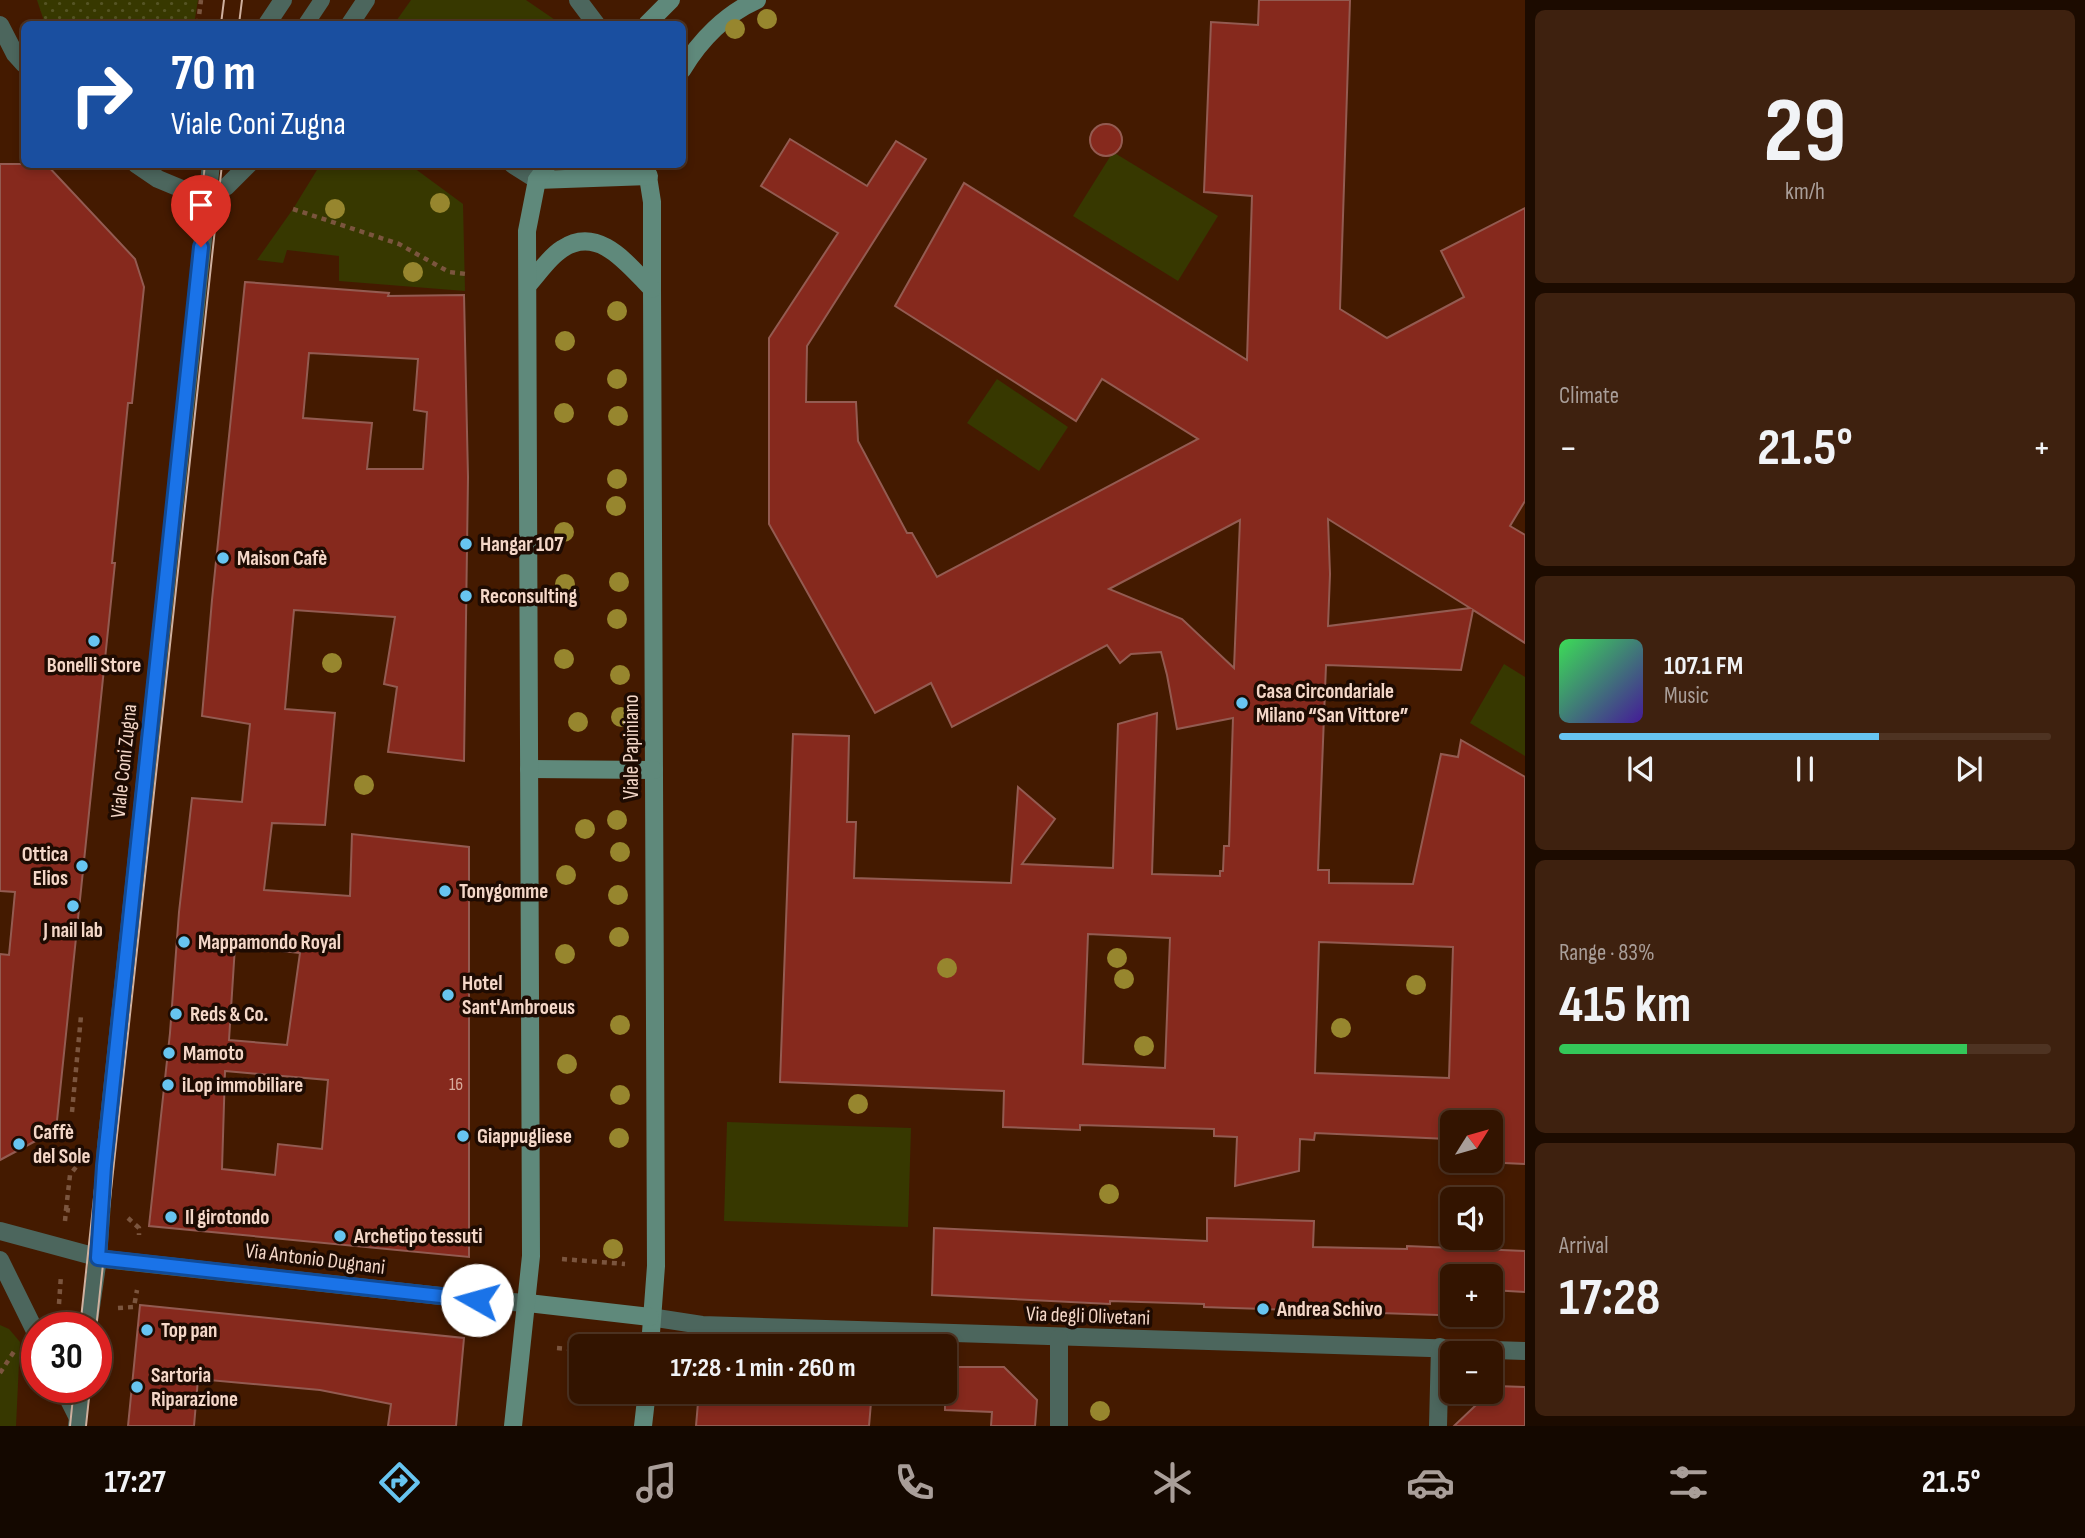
<!DOCTYPE html>
<html lang="en">
<head>
<meta charset="utf-8">
<style>
	:root { --surface:#331400; --page:#3e210f; --text:#f1f3f6; --muted:#a99e99; --line:#4e3322; --accent:#67c4f0 }
	body { margin:0; font-family:"Sofia Sans Condensed",sans-serif; background:var(--page); color:var(--text); height:100vh; display:flex; flex-direction:column; font-size:26px; white-space:nowrap }
	* { box-sizing:border-box; margin:0 }
	p { font-size:23px; color:var(--muted) }
	.icon { flex:none; width:38px; height:38px; fill:none; stroke:currentColor; stroke-width:2; stroke-linecap:round; stroke-linejoin:round }
	.map { position:relative; flex:1; overflow:hidden }
	.panel { display:flex; flex-direction:column; gap:10px; padding:10px; background:#1c0b00; width:560px }
	.panel>* { flex:none }
	.banner { position:absolute; left:21px; top:21px; width:665px; height:147px; border-radius:10px; box-shadow:0 4px 10px #0003,0 0 0 2px var(--line); background:#1a4fa0; color:#fff; overflow:hidden }
	.needle { width:46px; rotate:53deg }
	.buttons { position:absolute; left:1440px; top:1110px; display:grid; gap:14px }
	.buttons a { display:grid; place-items:center; width:63px; height:63px; border-radius:10px; background:var(--surface); box-shadow:0 4px 10px #0003,0 0 0 2px var(--line); font-size:35px }
	.speed { position:absolute; left:21px; top:1312px; display:flex; gap:14px; font-size:35px; font-weight:700; text-align:center }
	.speed>* { display:grid; place-content:center; width:91px; height:91px; border-radius:50%; background:var(--surface); box-shadow:0 4px 10px #0003,0 0 0 2px var(--line); line-height:1 }
	.speed .limit { border:10px solid #d22; background:#fff; color:#111 }
	.pin { position:absolute; display:grid; place-items:center; width:60px; height:60px; color:#fff; margin:-72px -30px; border-radius:50% 50% 50% 0; rotate:-45deg; box-shadow:0 0 7px #0007 }
	.pin .icon { rotate:45deg }
	.me { position:absolute; width:77px; margin:-38px; rotate:277deg; stroke-linejoin:round; filter:drop-shadow(0 0 5px #0008) }
	.turn { display:flex; align-items:center; gap:24px; height:147px; padding:0 35px; font-size:32px }
	.turn .icon { width:91px; height:91px; stroke-width:2.5 }
	.turn b { display:block; font-size:49px; line-height:60px }
	.big { font-size:52px; font-weight:700; line-height:1.1 }
	.panel .widget { flex:1; display:flex; flex-direction:column; justify-content:center; gap:10px; min-width:0; padding:0 24px; border-radius:10px; background:var(--page) }
	.panel .dial { align-items:center; gap:0 }
	.dial b { font-size:91px; line-height:1 }
	.song { display:flex; align-items:center; gap:21px }
	.cover { width:84px; height:84px; border-radius:10px; background:linear-gradient(135deg,hsl(130 70% 55%),hsl(260 70% 35%)) }
	.played { height:7px; border-radius:4px; background:linear-gradient(90deg,var(--accent) 65%,var(--line) 65%) }
	.keys { display:flex; justify-content:space-around; direction:ltr }
	.heat { display:flex; justify-content:space-between; align-items:center; font-size:38px; direction:ltr }
	.charge { height:10px; border-radius:5px; background:linear-gradient(90deg,#34c759 83%,var(--line) 0) }
	.trip { position:absolute; left:569px; top:1334px; width:388px; height:70px; border-radius:10px; background:var(--surface); box-shadow:0 4px 10px #0003,0 0 0 2px var(--line); font-weight:700; line-height:70px; text-align:center }
	.tab-bar { display:flex; height:112px; justify-content:space-around; align-items:center; background:#140800; color:var(--muted) }
	.tab-bar .icon { width:49px; height:49px }
	.tab-bar .current { color:var(--accent) }
	.tab-bar b { font-size:32px; color:var(--text) }
	main { display:flex; flex:1; min-height:0 }
	.map>svg:first-child { display:block }
	.grass { fill:url(#grass-dots) }
	.park { fill:#373800 }
	.building { fill:#86291d; stroke:#935b51; stroke-width:2; fill-rule:evenodd }
	.lines { fill:none; stroke-linecap:round; stroke-linejoin:round }
	.path { stroke:#7b553e; stroke-width:4.5; stroke-dasharray:5 5; stroke-linecap:butt }
	.lane { stroke:#4c665d; stroke-width:16 }
	.street { stroke:#4c665d; stroke-width:18 }
	.secondary { stroke:#5f897b; stroke-width:18 }
	.tram { stroke:#d0b19f; stroke-width:2 }
	.tree { fill:#97862e }
	.route-casing { stroke:#114b97; stroke-width:18 }
	.route { stroke:#1a73e8; stroke-width:12 }
	.poi-dot { fill:#67c4f0; stroke:#1e0b02; stroke-width:2.5 }
	.labels { text-anchor:middle; dominant-baseline:central; stroke-width:7; stroke-linejoin:round; paint-order:stroke }
	.number-label { font-size:18px; fill:#d8ac9d }
	.poi-label { font-size:21px; font-weight:bold; fill:#f4d7c8; stroke:#1e0b02; text-anchor:start }
	.street-label { font-size:21px; fill:#f4d7c8; stroke:#1e0b02 }
</style>
</head>
<body>
<main>
<div class="map">
<svg width="1525" height="1426" viewBox="0 0 1525 1426">
	<defs>
		<pattern id="grass-dots" width="8" height="8" patternUnits="userSpaceOnUse" patternTransform="scale(1.75)"><rect width="8" height="8" fill="#373800"/><path d="M2 2h.1M6 6h.1" fill="none" stroke="#555424" stroke-width="1.8" stroke-linecap="round"/></pattern>
	</defs>
	<rect width="100%" height="100%" fill="#441a00"/>
	<path class="grass" d="M 37,0 L 198,0 L 194,24 L 45,24 Z"/>
	<g class="park">
		<path d="M 411,0 L 526,0 L 561,24 L 394,24 Z"/>
		<path d="M 1113,152 L 1218,216 L 1178,281 L 1073,216 Z"/>
		<path d="M 320,165 L 410,165 L 463,204 L 465,291 L 339,281 L 339,256 L 287,250 L 283,263 L 257,260 L 293,209 Z"/>
		<path d="M 997,379 L 1068,427 L 1039,471 L 967,423 Z"/>
		<path d="M 1504,664 L 1525,677 L 1525,756 L 1470,723 Z"/>
		<path d="M 727,1122 L 911,1128 L 908,1227 L 724,1221 Z"/>
		<path d="M 0,1325 L 9,1329 L 20,1342 L 16,1426 L 0,1426 Z"/>
	</g>
	<g class="building">
		<path d="M 1259,0 L 1350,0 L 1340,309 L 1387,338 L 1464,297 L 1441,251 L 1525,208 L 1525,501 L 1510,526 L 1525,535 L 1525,643 L 1473,610 L 1461,670 L 1326,665 L 1318,870 L 1329,870 L 1329,883 L 1413,884 L 1441,754 L 1458,757 L 1461,740 L 1525,777 L 1525,1164 L 1483,1162 L 1483,1160 L 1491,1160 L 1491,1122 L 1452,1122 L 1452,1144 L 1448,1144 L 1448,1139 L 1315,1133 L 1314,1140 L 1300,1139 L 1299,1171 L 1235,1186 L 1237,1137 L 1214,1136 L 1214,1129 L 1080,1125 L 1080,1130 L 1003,1127 L 1004,1091 L 780,1082 L 793,734 L 849,736 L 847,822 L 856,822 L 854,878 L 1011,883 L 1018,787 L 1055,819 L 1022,864 L 1113,868 L 1118,724 L 1157,713 L 1152,874 L 1220,876 L 1220,871 L 1223,871 L 1224,846 L 1229,846 L 1233,718 L 1177,729 L 1167,675 L 1161,652 L 1131,654 L 1120,663 L 1107,645 L 952,727 L 931,683 L 875,713 L 769,524 L 769,338 L 838,233 L 761,186 L 790,139 L 867,186 L 896,141 L 926,159 L 807,346 L 806,402 L 856,402 L 858,441 L 907,533 L 912,533 L 937,577 L 1198,439 L 1102,379 L 1076,421 L 895,306 L 964,183 L 1247,360 L 1252,196 L 1204,192 L 1211,22 L 1258,25 ZM 1328,519 L 1470,608 L 1328,626 L 1330,574 ZM 1240,520 L 1234,668 L 1182,619 L 1109,589 ZM 1088,934 L 1170,938 L 1165,1068 L 1083,1064 ZM 1319,942 L 1453,947 L 1449,1078 L 1315,1073 Z"/>
		<circle cx="1106" cy="140" r="16"/>
		<path d="M 0,164 L 46,164 L 135,259 L 144,287 L 132,403 L 128,403 L 112,563 L 115,563 L 56,1130 L 0,1160 L 0,954 L 9,955 L 15,892 L 0,891 Z"/>
		<path d="M 245,282 L 389,293 L 388,296 L 464,295 L 468,477 L 464,761 L 388,752 L 397,687 L 384,684 L 395,617 L 294,610 L 285,709 L 335,713 L 325,825 L 272,823 L 264,890 L 350,896 L 352,834 L 469,847 L 469,1257 L 149,1226 L 170,1033 L 179,912 L 192,798 L 242,802 L 250,724 L 202,716 L 212,600 ZM 309,353 L 418,359 L 414,410 L 427,412 L 423,469 L 367,469 L 372,423 L 303,418 ZM 235,946 L 300,953 L 287,1045 L 229,1040 ZM 225,1071 L 328,1080 L 322,1149 L 278,1144 L 275,1175 L 222,1169 Z"/>
		<path d="M 1207,1218 L 1314,1221 L 1313,1247 L 1407,1249 L 1407,1246 L 1525,1251 L 1525,1292 L 1491,1290 L 1491,1276 L 1452,1276 L 1452,1314 L 1467,1314 L 1467,1316 L 1204,1307 L 1204,1304 L 1110,1301 L 1110,1304 L 932,1295 L 934,1228 L 1207,1241 Z"/>
		<path d="M 140,1305 L 464,1338 L 456,1426 L 388,1426 L 391,1404 L 320,1390 L 198,1379 L 194,1426 L 128,1426 Z"/>
		<path d="M 945,1367 L 1004,1367 L 1037,1400 L 1035,1426 L 991,1426 L 992,1412 L 945,1410 Z"/>
		<path d="M 1496,1386 L 1525,1387 L 1525,1426 L 1454,1426 Z"/>
		<path d="M 699,1391 L 872,1391 L 869,1426 L 696,1426 Z"/>
	</g>
	<g class="lines">
		<g class="path">
			<path d="M 198,24 L 201,0"/>
			<path d="M 293,209 L 399,244 L 449,272 L 466,274"/>
			<path d="M 72,1112 L 81,1016"/>
			<path d="M 66,1210 L 70,1175 L 76,1167"/>
			<path d="M 128,1218 L 139,1228 L 139,1235"/>
			<path d="M 65,1221 L 66,1210 L 74,1211"/>
			<path d="M 562,1259 L 625,1264"/>
			<path d="M 59,1304 L 61,1275"/>
			<path d="M 118,1308 L 134,1307 L 137,1290"/>
			<path d="M 557,1348 L 581,1350"/>
			<path d="M 0,1373 L 15,1350"/>
		</g>
		<path class="lane" d="M 306,24 L 322,0"/>
		<g class="street">
			<path d="M 578,0 L 596,24"/>
			<path d="M 267,24 L 283,0"/>
			<path d="M 350,24 L 366,0"/>
			<path d="M 0,25 L 15,54 L 24,64"/>
			<path d="M 136,164 L 158,179 L 206,199"/>
			<path d="M 512,164 L 537,180"/>
			<path d="M 206,199 L 227,186 L 249,164"/>
			<path d="M 0,1231 L 104,1259 L 477,1300 L 528,1303"/>
			<path d="M 0,1260 L 37,1335"/>
			<path d="M 650,1317 L 702,1325 L 1525,1351"/>
			<path d="M 88,1328 L 98,1258 L 106,1147 L 211,164"/>
			<path d="M 63,1388 L 78,1418"/>
			<path d="M 77,1426 L 82,1388"/>
			<path d="M 1059,1426 L 1059,1338"/>
			<path d="M 1438,1426 L 1440,1347"/>
		</g>
		<g class="secondary">
			<path d="M 647,24 L 671,0"/>
			<path d="M 682,70 C 700,40 726,14 757,0"/>
			<path d="M 646,164 L 652,202 L 652,289 L 656,1266 L 650,1346"/>
			<path d="M 537,180 L 649,176"/>
			<path d="M 528,285 C 539,273 549,257 562,249 C 599,224 629,266 652,289"/>
			<path d="M 529,769 L 654,770"/>
			<path d="M 528,1303 L 650,1317"/>
			<path d="M 513,1426 L 531,1256 L 527,231 L 537,180 L 548,164"/>
			<path d="M 643,1426 L 647,1391"/>
		</g>
		<g class="tram">
			<path d="M 221,24 L 224,0"/>
			<path d="M 239,24 L 242,0"/>
			<path d="M 80,1328 L 205,164"/>
			<path d="M 96,1329 L 222,164"/>
			<path d="M 70,1426 L 74,1388"/>
			<path d="M 86,1426 L 90,1388"/>
		</g>
	</g>
	<g class="tree">
		<circle cx="767" cy="19" r="10"/>
		<circle cx="735" cy="29" r="10"/>
		<circle cx="440" cy="203" r="10"/>
		<circle cx="335" cy="209" r="10"/>
		<circle cx="413" cy="272" r="10"/>
		<circle cx="617" cy="311" r="10"/>
		<circle cx="565" cy="341" r="10"/>
		<circle cx="617" cy="379" r="10"/>
		<circle cx="564" cy="413" r="10"/>
		<circle cx="618" cy="416" r="10"/>
		<circle cx="617" cy="479" r="10"/>
		<circle cx="616" cy="506" r="10"/>
		<circle cx="564" cy="532" r="10"/>
		<circle cx="619" cy="582" r="10"/>
		<circle cx="565" cy="584" r="10"/>
		<circle cx="617" cy="619" r="10"/>
		<circle cx="564" cy="659" r="10"/>
		<circle cx="332" cy="663" r="10"/>
		<circle cx="620" cy="675" r="10"/>
		<circle cx="621" cy="717" r="10"/>
		<circle cx="578" cy="722" r="10"/>
		<circle cx="364" cy="785" r="10"/>
		<circle cx="617" cy="820" r="10"/>
		<circle cx="585" cy="829" r="10"/>
		<circle cx="620" cy="852" r="10"/>
		<circle cx="566" cy="875" r="10"/>
		<circle cx="618" cy="895" r="10"/>
		<circle cx="619" cy="937" r="10"/>
		<circle cx="565" cy="954" r="10"/>
		<circle cx="1117" cy="958" r="10"/>
		<circle cx="947" cy="968" r="10"/>
		<circle cx="1124" cy="979" r="10"/>
		<circle cx="1416" cy="985" r="10"/>
		<circle cx="620" cy="1025" r="10"/>
		<circle cx="1341" cy="1028" r="10"/>
		<circle cx="1144" cy="1046" r="10"/>
		<circle cx="567" cy="1064" r="10"/>
		<circle cx="620" cy="1095" r="10"/>
		<circle cx="858" cy="1104" r="10"/>
		<circle cx="619" cy="1138" r="10"/>
		<circle cx="1109" cy="1194" r="10"/>
		<circle cx="613" cy="1249" r="10"/>
		<circle cx="1100" cy="1411" r="10"/>
	</g>
	<g class="lines">
		<g class="route-casing">
			<path id="route" d="M 201,247 L 104,1166 L 98,1258 L 477,1300"/>
		</g>
		<use href="#route" class="route"/>
	</g>
	<g class="poi-dot">
		<circle cx="466" cy="544" r="7"/>
		<circle cx="223" cy="558" r="7"/>
		<circle cx="466" cy="596" r="7"/>
		<circle cx="94" cy="641" r="7"/>
		<circle cx="1242" cy="703" r="7"/>
		<circle cx="82" cy="866" r="7"/>
		<circle cx="445" cy="891" r="7"/>
		<circle cx="73" cy="906" r="7"/>
		<circle cx="184" cy="942" r="7"/>
		<circle cx="448" cy="995" r="7"/>
		<circle cx="176" cy="1014" r="7"/>
		<circle cx="169" cy="1053" r="7"/>
		<circle cx="168" cy="1085" r="7"/>
		<circle cx="463" cy="1136" r="7"/>
		<circle cx="19" cy="1144" r="7"/>
		<circle cx="171" cy="1217" r="7"/>
		<circle cx="340" cy="1236" r="7"/>
		<circle cx="1263" cy="1309" r="7"/>
		<circle cx="147" cy="1330" r="7"/>
		<circle cx="137" cy="1387" r="7"/>
	</g>
	<g class="labels">
		<g class="number-label">
			<text x="456" y="1084">16</text>
		</g>
		<g class="poi-label">
			<text x="480" y="544">Hangar 107</text>
			<text x="237" y="558">Maison Cafè</text>
			<text x="480" y="596">Reconsulting</text>
			<text x="94" y="665" text-anchor="middle">Bonelli Store</text>
			<text x="1256" y="691">Casa Circondariale<tspan x="1256" dy="24">Milano “San Vittore”</tspan></text>
			<text x="68" y="854" text-anchor="end">Ottica<tspan x="68" dy="24">Elios</tspan></text>
			<text x="459" y="891">Tonygomme</text>
			<text x="73" y="930" text-anchor="middle">J nail lab</text>
			<text x="198" y="942">Mappamondo Royal</text>
			<text x="462" y="983">Hotel<tspan x="462" dy="24">Sant'Ambroeus</tspan></text>
			<text x="190" y="1014">Reds &amp; Co.</text>
			<text x="183" y="1053">Mamoto</text>
			<text x="182" y="1085">iLop immobiliare</text>
			<text x="33" y="1132">Caffè<tspan x="33" dy="24">del Sole</tspan></text>
			<text x="477" y="1136">Giappugliese</text>
			<text x="185" y="1217">Il girotondo</text>
			<text x="354" y="1236">Archetipo tessuti</text>
			<text x="1277" y="1309">Andrea Schivo</text>
			<text x="161" y="1330">Top pan</text>
			<text x="151" y="1375">Sartoria<tspan x="151" dy="24">Riparazione</tspan></text>
		</g>
		<g class="street-label">
			<text transform="translate(631 747) rotate(-90)">Viale Papiniano</text>
			<text transform="translate(124 761) rotate(-84)">Viale Coni Zugna</text>
			<text transform="translate(315 1259) rotate(7)">Via Antonio Dugnani</text>
			<text transform="translate(1088 1316) rotate(2)">Via degli Olivetani</text>
		</g>
	</g>
</svg>
<div class="buttons">
<a><svg class="needle" viewBox="-14 -14 28 28"><path d="M0-13l5 13h-10z" fill="#e53935"/><path d="M0 13l5-13h-10z" fill="#a99e99"/></svg></a>
<a><svg class="icon" aria-label="sound" viewBox="0 0 24 24"><path d="M4 9h4l5-4v14l-5-4H4zM17 9q2 3 0 6"/></svg></a>
<a>+</a>
<a>−</a>
</div>
<div class="speed"><div class="limit">30</div></div>
<div class="pin" style="left:201px;top:247px;background:#d93025"><svg class="icon" aria-label="arrive" viewBox="0 0 24 24"><path d="M6 21V4h12l-3 4 3 4H6"/></svg></div>
<svg class="me" style="left:477px;top:1300px" viewBox="-20 -20 40 40"><circle r="19" fill="#fff"/><path d="M0-13L10 11 0 6-10 11z" fill="#1a73e8"/></svg>
<div class="trip">17:28 · 1 min · 260 m</div>
<div class="banner">
<div class="turn"><svg class="icon" aria-label="right" viewBox="0 0 24 24"><path d="M7 20v-9h11M14 6l5 5-5 5"/></svg><div><b>70 m</b>Viale Coni Zugna</div></div>
</div>
</div>
<section class="panel">
<div class="widget dial"><b>29</b><p>km/h</p></div>
<div class="widget"><p>Climate</p>
<div class="heat"><a>−</a><b class="big">21.5°</b><a>+</a></div>
</div>
<div class="widget">
<div class="song"><i class="cover"></i><div><b>107.1 FM</b><p>Music</p></div></div>
<div class="played"></div>
<div class="keys"><svg class="icon" aria-label="previous" viewBox="0 0 24 24"><path d="M18 5L8 12l10 7zM5 5v14"/></svg><svg class="icon" aria-label="pause" viewBox="0 0 24 24"><path d="M8 5v14M16 5v14"/></svg><svg class="icon" aria-label="next" viewBox="0 0 24 24"><path d="M6 5l10 7-10 7zM19 5v14"/></svg></div>
</div>
<div class="widget"><p>Range · 83%</p><b class="big">415 km</b><div class="charge"></div></div>
<div class="widget"><p>Arrival</p><b class="big">17:28</b></div>
</section>
</main>
<nav class="tab-bar">
<b>17:27</b>
<svg class="icon current" aria-label="directions" viewBox="0 0 24 24"><path d="M12 3l9 9-9 9-9-9zM9 14v-3h6M13 9l2 2-2 2"/></svg>
<svg class="icon" aria-label="music" viewBox="0 0 24 24"><path d="M9 18V5l10-2v13"/><circle cx="6" cy="18" r="3"/><circle cx="16" cy="16" r="3"/></svg>
<svg class="icon" aria-label="phone" viewBox="0 0 24 24"><path d="M5 4h4l2 5-3 2q2 4 5 5l2-3 5 2v4C11 20 4 13 5 4z"/></svg>
<svg class="icon" aria-label="climate" viewBox="0 0 24 24"><path d="M12 3v18M4 7l16 10M4 17L20 7"/></svg>
<svg class="icon" aria-label="car" viewBox="0 0 24 24"><path d="M5 17H2v-5l4-1 3-4h7l3 4 3 1v5h-3M9 17h6M6 11h13"/><circle cx="7" cy="17" r="2"/><circle cx="17" cy="17" r="2"/></svg>
<svg class="icon" aria-label="filters" viewBox="0 0 24 24"><path d="M4 7h16M4 17h16"/><circle cx="9" cy="7" r="2"/><circle cx="15" cy="17" r="2"/></svg>
<b>21.5°</b>
</nav>
</body>
</html>
